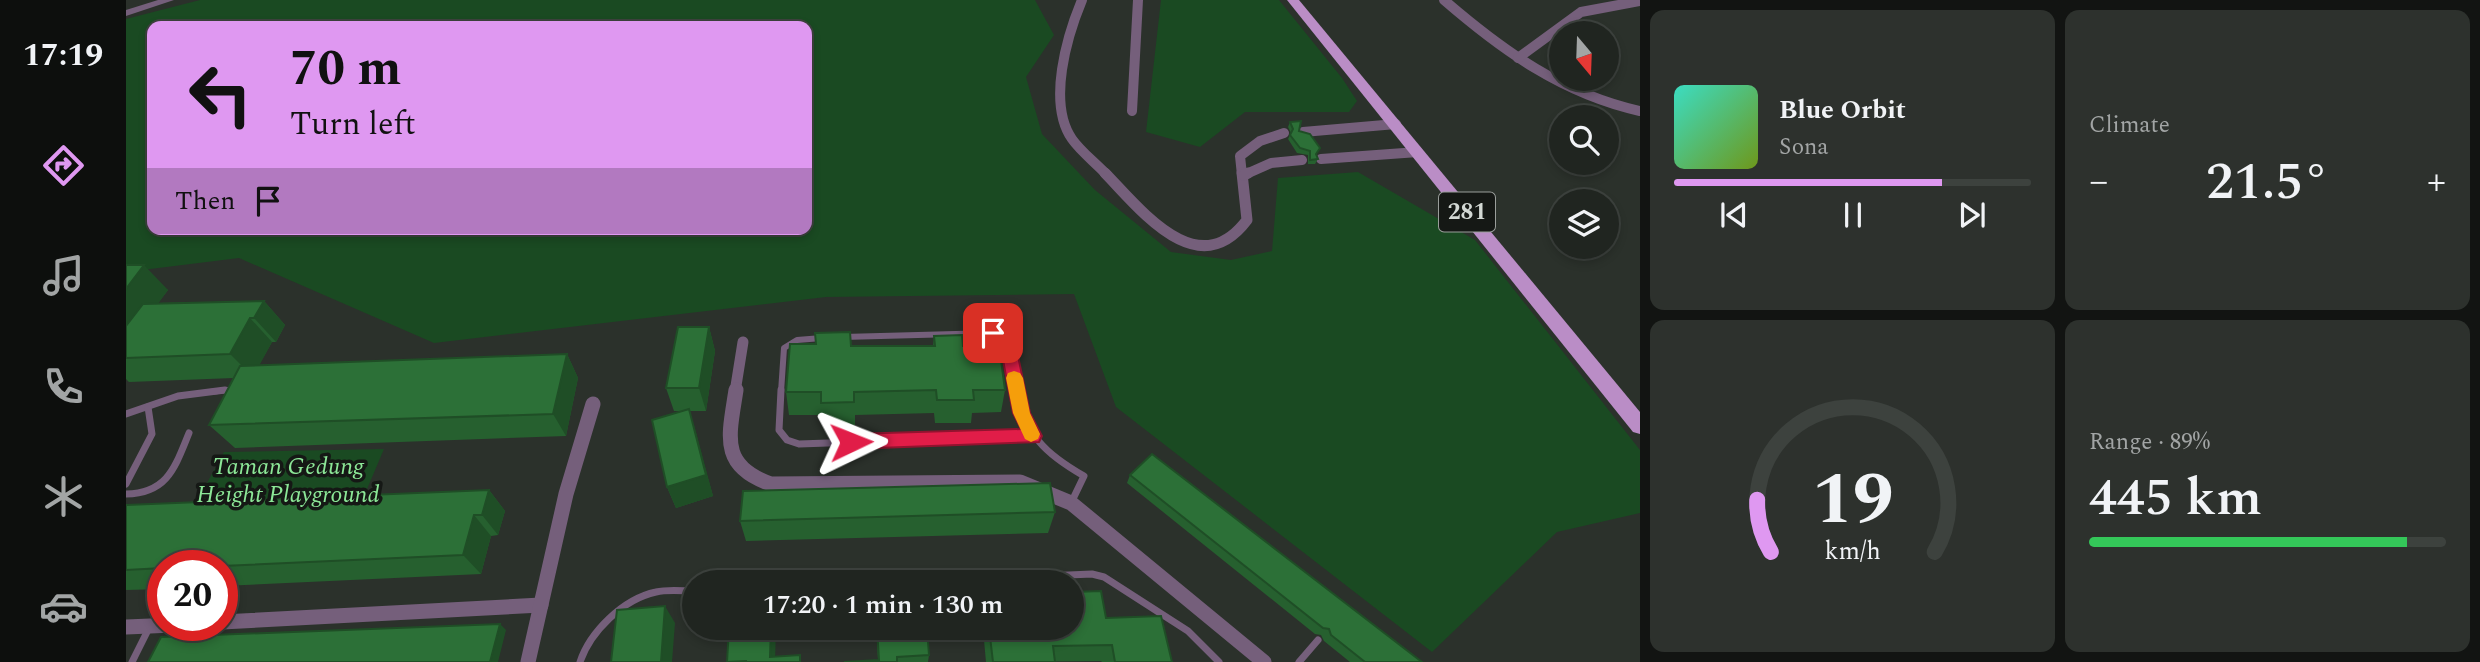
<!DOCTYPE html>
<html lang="en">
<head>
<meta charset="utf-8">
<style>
	:root { --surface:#202520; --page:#2d312d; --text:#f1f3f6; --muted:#a2a5a5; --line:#3d423e; --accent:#df98f1 }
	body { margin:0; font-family:Spectral,serif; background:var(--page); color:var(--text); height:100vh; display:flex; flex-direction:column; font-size:26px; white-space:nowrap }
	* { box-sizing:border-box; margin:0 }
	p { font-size:23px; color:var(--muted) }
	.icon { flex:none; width:38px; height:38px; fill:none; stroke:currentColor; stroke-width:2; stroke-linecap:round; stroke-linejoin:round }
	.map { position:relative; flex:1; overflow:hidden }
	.panel { display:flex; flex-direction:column; gap:10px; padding:10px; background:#121412; width:840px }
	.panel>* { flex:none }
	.guide { position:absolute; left:21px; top:21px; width:665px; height:214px; border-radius:14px; box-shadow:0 4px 10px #0003,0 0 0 2px var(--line); background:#df98f1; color:#111; overflow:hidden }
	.needle { width:46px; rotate:161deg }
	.tools { position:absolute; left:1423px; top:21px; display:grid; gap:14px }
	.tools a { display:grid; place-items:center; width:70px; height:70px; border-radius:50%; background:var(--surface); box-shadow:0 4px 10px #0003,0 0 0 2px var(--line); font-size:35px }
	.speed { position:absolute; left:21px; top:550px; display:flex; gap:14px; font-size:35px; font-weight:700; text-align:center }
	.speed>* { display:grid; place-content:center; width:91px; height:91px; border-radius:50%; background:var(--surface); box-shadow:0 4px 10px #0003,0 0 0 2px var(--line); line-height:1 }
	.speed .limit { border:10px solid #d22; background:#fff; color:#111 }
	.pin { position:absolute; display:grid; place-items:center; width:60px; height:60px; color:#fff; margin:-30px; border-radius:14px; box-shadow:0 4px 10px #0006 }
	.me { position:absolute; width:77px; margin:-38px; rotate:88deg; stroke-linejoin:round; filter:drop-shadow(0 0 5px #0008) }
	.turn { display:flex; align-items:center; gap:24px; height:147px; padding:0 28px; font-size:32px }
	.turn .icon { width:91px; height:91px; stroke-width:2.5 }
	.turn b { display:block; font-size:49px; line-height:60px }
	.then { display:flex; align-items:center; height:66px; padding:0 28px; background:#0003; gap:14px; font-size:26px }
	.big { font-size:52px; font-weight:600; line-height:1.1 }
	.panel .card { flex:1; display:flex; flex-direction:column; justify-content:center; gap:10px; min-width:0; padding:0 24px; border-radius:14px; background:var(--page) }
	.panel .dial { align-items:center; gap:0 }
	.dial svg { height:182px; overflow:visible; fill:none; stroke:var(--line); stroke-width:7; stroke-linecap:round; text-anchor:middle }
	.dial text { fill:var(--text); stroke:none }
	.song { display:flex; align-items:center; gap:21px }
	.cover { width:84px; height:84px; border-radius:10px; background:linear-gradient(135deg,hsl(170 70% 55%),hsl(80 70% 35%)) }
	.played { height:7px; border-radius:4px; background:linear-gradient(90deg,var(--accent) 75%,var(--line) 75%) }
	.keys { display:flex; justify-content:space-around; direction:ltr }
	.heat { display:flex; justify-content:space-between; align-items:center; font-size:38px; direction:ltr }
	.charge { height:10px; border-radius:5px; background:linear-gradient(90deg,#34c759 89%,var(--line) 0) }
	.panel .tiles { flex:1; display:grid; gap:10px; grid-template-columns:repeat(2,1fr) }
	.trip { position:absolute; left:556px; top:570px; width:402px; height:70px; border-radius:35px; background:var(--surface); box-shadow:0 4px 10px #0003,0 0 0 2px var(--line); font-weight:600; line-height:70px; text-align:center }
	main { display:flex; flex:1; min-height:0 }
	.menu { display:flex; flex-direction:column; width:126px; justify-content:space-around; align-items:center; background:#0d0f0d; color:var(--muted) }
	.menu .icon { width:49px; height:49px }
	.menu .selected { color:var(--accent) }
	.menu b { font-size:32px; color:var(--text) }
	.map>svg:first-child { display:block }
	.green { fill:#1a4a22; fill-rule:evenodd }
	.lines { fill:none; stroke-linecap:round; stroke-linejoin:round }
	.service-far1 { stroke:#755f7b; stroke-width:6 }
	.service { stroke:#755f7b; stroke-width:7 }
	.minor-far2 { stroke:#755f7b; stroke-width:10 }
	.minor-far1 { stroke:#755f7b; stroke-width:11 }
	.minor { stroke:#755f7b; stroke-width:15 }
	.tertiary { fill:#755f7b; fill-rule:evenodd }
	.primary { fill:#ba8dc6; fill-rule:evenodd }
	.wall { fill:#26602f }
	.shaded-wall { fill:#1f4e26 }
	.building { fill:#2c7037; stroke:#1f4e26; stroke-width:2 }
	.route { fill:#e11d48; stroke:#92132f; stroke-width:2 }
	.slow { fill:#f59e0b }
	.labels { text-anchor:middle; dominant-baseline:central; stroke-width:7; stroke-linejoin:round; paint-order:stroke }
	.shield { fill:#151815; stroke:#9a9e9b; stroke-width:2 }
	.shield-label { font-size:23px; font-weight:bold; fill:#d3d8d4 }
	.park-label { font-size:24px; font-style:italic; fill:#8ce797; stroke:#151815 }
</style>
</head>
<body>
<main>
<nav class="menu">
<b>17:19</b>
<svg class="icon selected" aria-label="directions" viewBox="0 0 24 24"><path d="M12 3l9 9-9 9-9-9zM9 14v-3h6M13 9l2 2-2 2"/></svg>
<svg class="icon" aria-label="music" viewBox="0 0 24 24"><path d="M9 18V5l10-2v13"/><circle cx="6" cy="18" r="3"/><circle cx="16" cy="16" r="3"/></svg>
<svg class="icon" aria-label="phone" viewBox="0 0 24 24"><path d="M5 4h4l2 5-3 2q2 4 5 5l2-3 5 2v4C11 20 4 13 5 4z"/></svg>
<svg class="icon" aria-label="climate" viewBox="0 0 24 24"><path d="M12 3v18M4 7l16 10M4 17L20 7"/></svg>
<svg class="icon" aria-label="car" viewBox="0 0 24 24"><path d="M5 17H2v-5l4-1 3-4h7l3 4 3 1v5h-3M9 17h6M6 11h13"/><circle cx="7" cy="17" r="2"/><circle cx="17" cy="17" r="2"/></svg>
</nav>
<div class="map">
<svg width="1514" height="662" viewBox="0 0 1514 662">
	<rect width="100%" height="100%" fill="#2b312b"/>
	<g class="green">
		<path d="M 74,0 L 909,0 L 928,35 L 900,77 L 916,134 L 969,190 L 1045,252 L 1105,260 L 1146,251 L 1152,178 L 1232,172 L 1349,240 L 1514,450 L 1514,513 L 1431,532 L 1306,652 L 990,407 L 948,294 L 700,297 L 308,343 L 113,258 L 0,272 L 0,19 ZM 26,26 L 681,26 L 681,229 L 26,229 Z"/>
		<path d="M 1035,0 L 1153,0 L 1216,78 L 1231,101 L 1223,112 L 1119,112 L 1074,147 L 1020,132 Z"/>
		<path d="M 258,449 L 233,508 L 65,512 L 98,452 Z"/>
	</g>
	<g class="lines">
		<g class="service-far1">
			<path d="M 717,337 L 867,333 L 876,336 L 881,342 L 891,392"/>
			<path d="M 84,392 L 110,389"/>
			<path d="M 655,392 L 658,348 L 671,340 L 696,338"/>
		</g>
		<g class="service">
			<path d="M 655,390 L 653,430 L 661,440 L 673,444 L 907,436"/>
			<path d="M 890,390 C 901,436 918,453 958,476 L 946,501"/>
			<path d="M 0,414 L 52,396 L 99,390"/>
			<path d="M 0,484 L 26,434 L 22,407"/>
			<path d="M 0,494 C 42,493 49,467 63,433"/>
			<path d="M 759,583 L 966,574 L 978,577 L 1062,631 L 1093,662"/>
			<path d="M 6,662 L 24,626"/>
			<path d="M 454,662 C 464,632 497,599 530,592 C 542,589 556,591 569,591"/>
			<path d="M 1173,662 L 1192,640"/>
		</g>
		<g class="minor-far2">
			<path d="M 956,0 C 941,36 921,103 946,139 C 955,152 970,163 981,175"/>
			<path d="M 1318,0 C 1377,51 1437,94 1514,111"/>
			<path d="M 1392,58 L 1455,12 L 1514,1"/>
			<path d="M 1006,111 L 1012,0"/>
			<path d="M 1177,132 L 1270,124"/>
			<path d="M 1195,159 L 1292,152"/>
			<path d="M 1116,175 L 1114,156 L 1134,141 L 1158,133"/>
			<path d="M 1118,175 L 1145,163 L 1176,160"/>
		</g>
		<g class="minor-far1">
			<path d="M 979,173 C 1015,210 1072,285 1121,220 L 1116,173"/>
			<path d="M 1118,175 L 1122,173"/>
			<path d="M 609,392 L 617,342"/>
		</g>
		<g class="minor">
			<path d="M 610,390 C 603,436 593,466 645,484 L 894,482 L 945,503 L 1138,662"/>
			<path d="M 96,622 L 415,605"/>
			<path d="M 0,627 L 48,625"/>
			<path d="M 402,662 L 440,494 L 467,404"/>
		</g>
		<path class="tertiary" d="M 32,0 L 48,0 L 0,16 L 0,10 Z"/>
		<path class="primary" d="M 1161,0 L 1173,0 L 1514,412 L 1514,434 L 1507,432 Z"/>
	</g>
	<g class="wall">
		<path d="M 1164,122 L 1173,131 L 1190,155 L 1192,159 L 1189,164 L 1182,164 L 1182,155 L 1171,153 L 1162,139 L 1165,133 L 1162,127 Z"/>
		<path d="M 0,265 L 42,290 L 32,303 L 138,301 L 159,325 L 150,342 L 146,342 L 133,365 L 441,354 L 452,378 L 440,436 L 109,448 L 83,425 L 108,378 L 3,382 L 0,379 Z"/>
		<path d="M 583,327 L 589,351 L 580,411 L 563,411 L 587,496 L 550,508 L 541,487 L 556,411 L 548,411 L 540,388 Z"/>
		<path d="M 808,336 L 837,346 L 879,390 L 875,412 L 846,413 L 845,423 L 809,423 L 808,413 L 729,415 L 729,425 L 697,426 L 696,415 L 663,415 L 660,392 L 725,346 L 807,346 Z"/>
		<path d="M 1004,475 L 1296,662 L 1224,662 L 1198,641 L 1195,635 L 1189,634 L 1001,483 Z"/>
		<path d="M 363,490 L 379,511 L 372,535 L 365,536 L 355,574 L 96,586 L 96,565 L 37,565 L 37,589 L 0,590 L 0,505 Z"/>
		<path d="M 929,512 L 922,533 L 620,541 L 614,521 Z"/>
		<path d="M 980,618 L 1046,662 L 976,662 L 975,661 L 860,662 L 858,640 L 861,628 L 947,628 Z"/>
		<path d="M 750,628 L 801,628 L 803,655 L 802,662 L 718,662 L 752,660 Z"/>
	</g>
	<g class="shaded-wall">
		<path d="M 18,265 L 42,290 L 10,334 L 0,325 L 0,289 Z"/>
		<path d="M 138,301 L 159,325 L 150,342 L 128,318 Z"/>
		<path d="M 124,318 L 146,342 L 127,377 L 104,354 Z"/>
		<path d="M 583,327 L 589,351 L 580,411 L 573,388 Z"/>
		<path d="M 441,354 L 452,378 L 440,436 L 427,414 Z"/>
		<path d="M 563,409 L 570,432 L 587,496 L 550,508 L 541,487 Z"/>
		<path d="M 363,490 L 379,511 L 372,535 L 356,515 Z"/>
		<path d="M 348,515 L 365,536 L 355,574 L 337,555 Z"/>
		<path d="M 539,606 L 549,623 L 546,662 L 535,662 Z"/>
		<path d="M 374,624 L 380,630 L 372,662 L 364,662 Z"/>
		<path d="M 645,628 L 650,628 L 649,662 L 644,657 Z"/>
	</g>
	<g class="building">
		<path d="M 1175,121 L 1173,131 L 1184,134 L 1194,148 L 1190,154 L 1192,159 L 1184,160 L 1184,151 L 1174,148 L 1164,135 L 1167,129 L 1164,122 Z"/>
		<path d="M 0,265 L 18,265 L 0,289 Z"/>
		<path d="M 138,301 L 128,318 L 124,318 L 104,354 L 0,358 L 0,326 L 17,304 Z"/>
		<path d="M 552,327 L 583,327 L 573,388 L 540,388 Z"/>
		<path d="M 724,332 L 725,346 L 809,346 L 808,336 L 836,335 L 837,346 L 873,345 L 879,390 L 847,390 L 848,400 L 811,400 L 810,390 L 728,392 L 728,402 L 695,403 L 695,392 L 660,392 L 664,344 L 690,344 L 689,333 Z"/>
		<path d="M 441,354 L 427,414 L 83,425 L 114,366 Z"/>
		<path d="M 563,409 L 580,475 L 541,487 L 526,420 Z"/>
		<path d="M 1026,454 L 1296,662 L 1239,662 L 1205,635 L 1203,629 L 1197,628 L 1004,475 Z"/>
		<path d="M 924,483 L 929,512 L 614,521 L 617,491 Z"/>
		<path d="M 363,490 L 356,515 L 348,515 L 337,555 L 96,566 L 37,565 L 37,568 L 0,570 L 0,505 Z"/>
		<path d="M 975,591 L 980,618 L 1035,616 L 1046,662 L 989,662 L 986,645 L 927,646 L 929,662 L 867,662 L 863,628 L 947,628 L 947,592 Z"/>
		<path d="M 539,606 L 535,662 L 485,662 L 491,610 Z"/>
		<path d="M 374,624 L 364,662 L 22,662 L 35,637 Z"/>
		<path d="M 603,628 L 645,628 L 644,657 L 674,655 L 674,662 L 620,662 L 620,661 L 601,662 Z"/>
		<path d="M 751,628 L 801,628 L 803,655 L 771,657 L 771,662 L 718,662 L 753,660 Z"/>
	</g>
	<path class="route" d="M 867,327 L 882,332 L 889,342 L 904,413 L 916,436 L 913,442 L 725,449 L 719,447 L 716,442 L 719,437 L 725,434 L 895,429 L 887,413 L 874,344 L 859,333 Z"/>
	<path class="slow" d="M 888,371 L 894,373 L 897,378 L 904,413 L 914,434 L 912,439 L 905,442 L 899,439 L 887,413 L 880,378 L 882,373 Z"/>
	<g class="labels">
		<rect class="shield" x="1313" y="192.5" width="56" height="39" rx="5"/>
		<g class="shield-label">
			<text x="1341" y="212">281</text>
		</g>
		<g class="park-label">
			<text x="162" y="467">Taman Gedung<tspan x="162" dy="28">Height Playground</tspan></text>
		</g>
	</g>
</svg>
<div class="tools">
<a><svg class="needle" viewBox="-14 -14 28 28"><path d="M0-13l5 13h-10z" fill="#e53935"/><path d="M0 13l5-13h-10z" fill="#a2a5a5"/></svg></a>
<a><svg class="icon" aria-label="search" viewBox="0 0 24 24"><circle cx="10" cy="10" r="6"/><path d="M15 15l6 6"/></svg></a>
<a><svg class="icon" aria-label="layers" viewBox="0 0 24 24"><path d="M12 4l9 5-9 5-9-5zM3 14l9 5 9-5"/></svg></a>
</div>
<div class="speed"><div class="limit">20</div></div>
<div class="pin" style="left:867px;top:333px;background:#d93025"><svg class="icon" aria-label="arrive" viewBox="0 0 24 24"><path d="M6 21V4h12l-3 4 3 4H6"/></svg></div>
<svg class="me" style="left:725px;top:442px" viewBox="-20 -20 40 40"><path d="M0-17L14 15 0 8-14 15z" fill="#e11d48" stroke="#fff" stroke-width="4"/></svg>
<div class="trip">17:20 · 1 min · 130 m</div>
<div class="guide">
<div class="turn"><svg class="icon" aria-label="left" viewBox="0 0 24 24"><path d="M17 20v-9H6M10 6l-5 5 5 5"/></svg><div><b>70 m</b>Turn left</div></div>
<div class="then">Then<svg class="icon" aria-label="arrive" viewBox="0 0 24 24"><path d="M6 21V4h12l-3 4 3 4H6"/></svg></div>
</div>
</div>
<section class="panel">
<div class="tiles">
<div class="card">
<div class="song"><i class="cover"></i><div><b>Blue Orbit</b><p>Sona</p></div></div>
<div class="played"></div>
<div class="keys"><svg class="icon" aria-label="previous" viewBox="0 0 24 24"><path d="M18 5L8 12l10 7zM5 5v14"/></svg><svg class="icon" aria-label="pause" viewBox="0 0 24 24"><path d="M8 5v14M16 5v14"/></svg><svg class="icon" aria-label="next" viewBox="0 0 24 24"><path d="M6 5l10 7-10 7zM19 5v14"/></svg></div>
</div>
<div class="card"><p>Climate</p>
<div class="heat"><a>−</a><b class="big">21.5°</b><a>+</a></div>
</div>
<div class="card dial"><svg viewBox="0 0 100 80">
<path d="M14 69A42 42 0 1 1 86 69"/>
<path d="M14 69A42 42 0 0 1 8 46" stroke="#df98f1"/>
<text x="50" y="56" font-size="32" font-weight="700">19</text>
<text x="50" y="72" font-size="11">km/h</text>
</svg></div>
<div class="card"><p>Range · 89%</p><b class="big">445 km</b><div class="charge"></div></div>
</div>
</section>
</main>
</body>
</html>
